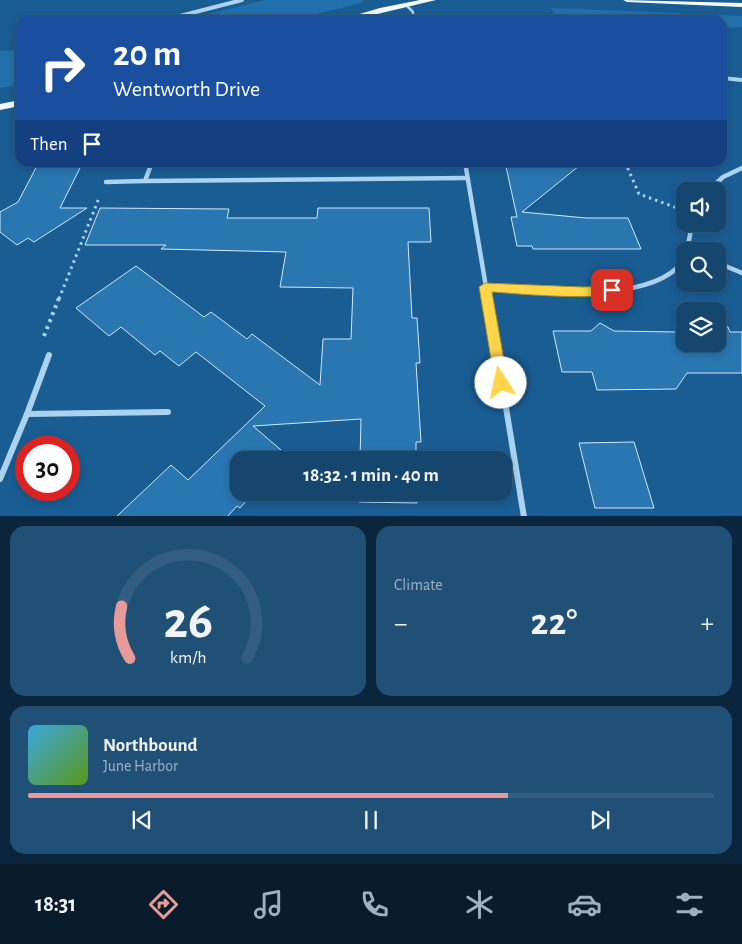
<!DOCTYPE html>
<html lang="en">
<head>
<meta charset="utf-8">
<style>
	:root { --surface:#14466e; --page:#215076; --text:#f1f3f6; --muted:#9db1c2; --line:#335e81; --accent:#e69b98 }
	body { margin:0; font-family:"Alegreya Sans",sans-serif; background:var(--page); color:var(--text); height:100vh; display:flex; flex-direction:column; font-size:19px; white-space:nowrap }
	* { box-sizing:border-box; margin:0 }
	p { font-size:16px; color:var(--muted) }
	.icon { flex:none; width:28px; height:28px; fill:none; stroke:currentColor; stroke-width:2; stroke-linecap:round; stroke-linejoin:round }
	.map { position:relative; height:516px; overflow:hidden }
	.sheet { display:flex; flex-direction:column; gap:10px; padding:10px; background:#0b263c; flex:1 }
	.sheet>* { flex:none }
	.top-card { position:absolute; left:15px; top:15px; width:712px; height:152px; border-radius:15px; box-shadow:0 2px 8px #0003,0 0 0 1px var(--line); background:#1a4fa0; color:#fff; overflow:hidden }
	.fabs { position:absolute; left:676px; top:182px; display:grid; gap:10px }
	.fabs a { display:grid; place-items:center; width:50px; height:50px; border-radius:10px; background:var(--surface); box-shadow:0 2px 8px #0003,0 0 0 1px var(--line); font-size:25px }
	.speed { position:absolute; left:15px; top:436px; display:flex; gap:10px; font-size:25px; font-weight:700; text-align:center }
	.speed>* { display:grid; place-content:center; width:65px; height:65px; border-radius:50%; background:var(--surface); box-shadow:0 2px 8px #0003,0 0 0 1px var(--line); line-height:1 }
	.speed .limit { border:8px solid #d22; background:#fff; color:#111 }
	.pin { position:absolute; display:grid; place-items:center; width:42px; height:42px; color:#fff; margin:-21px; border-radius:10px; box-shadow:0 2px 8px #0006 }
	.me { position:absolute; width:55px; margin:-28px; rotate:350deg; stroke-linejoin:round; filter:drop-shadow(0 0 4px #0008) }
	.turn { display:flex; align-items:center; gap:18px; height:105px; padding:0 15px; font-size:22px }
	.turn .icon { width:65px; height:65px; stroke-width:2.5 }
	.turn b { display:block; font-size:35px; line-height:42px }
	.then { display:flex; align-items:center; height:48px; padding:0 15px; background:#0003; gap:10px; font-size:19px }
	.big { font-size:38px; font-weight:700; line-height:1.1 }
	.sheet .widget { flex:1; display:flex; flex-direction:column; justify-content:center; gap:8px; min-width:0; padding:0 18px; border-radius:15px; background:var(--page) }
	.sheet .dial { align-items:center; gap:0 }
	.dial svg { height:130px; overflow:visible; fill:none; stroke:var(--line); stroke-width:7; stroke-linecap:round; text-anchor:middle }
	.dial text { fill:var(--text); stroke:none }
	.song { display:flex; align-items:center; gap:15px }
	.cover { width:60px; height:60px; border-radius:8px; background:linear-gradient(135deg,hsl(200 70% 55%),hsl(90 70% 35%)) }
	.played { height:5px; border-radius:2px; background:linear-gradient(90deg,var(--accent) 70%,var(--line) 70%) }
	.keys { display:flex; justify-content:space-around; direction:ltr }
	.heat { display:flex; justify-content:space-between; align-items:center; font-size:28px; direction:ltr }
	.sheet .tiles { flex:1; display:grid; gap:10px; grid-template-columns:1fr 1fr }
	.widget:last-child { grid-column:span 2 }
	.trip { position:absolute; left:230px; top:451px; width:282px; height:50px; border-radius:15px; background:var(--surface); box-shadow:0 2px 8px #0003,0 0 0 1px var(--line); font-weight:700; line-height:50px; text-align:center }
	.dock { display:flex; height:80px; justify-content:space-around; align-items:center; background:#081c2c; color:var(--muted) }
	.dock .icon { width:35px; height:35px }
	.dock .selected { color:var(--accent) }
	.dock b { font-size:22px; color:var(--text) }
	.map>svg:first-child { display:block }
	.green { fill:#2371ac }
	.building { fill:#2976b1; stroke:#d1e9fb }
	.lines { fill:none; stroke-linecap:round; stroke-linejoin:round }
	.path-far1 { stroke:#abd2ef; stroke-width:3; stroke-dasharray:2.5 4; stroke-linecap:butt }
	.path { stroke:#abd2ef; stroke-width:4; stroke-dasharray:3 4.5; stroke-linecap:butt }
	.lane { stroke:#abd2ef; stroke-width:2.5 }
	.street-far2 { stroke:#abd2ef; stroke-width:4 }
	.street-far1 { stroke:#abd2ef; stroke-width:4.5 }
	.street { stroke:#abd2ef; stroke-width:6 }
	.primary { fill:#f3f9ff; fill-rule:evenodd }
	.route { fill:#ffd54a; stroke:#a68a30 }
</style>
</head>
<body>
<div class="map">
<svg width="742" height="517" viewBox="0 0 742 517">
	<rect width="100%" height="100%" fill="#1a5d93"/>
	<g class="green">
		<path d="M 265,0 L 364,0 L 361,3 L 292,20 L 185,20 Z"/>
		<path d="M 551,8 L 680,13 L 685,20 L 556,20 Z"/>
		<path d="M 697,14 L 742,16 L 742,27 L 723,28 L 722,20 L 699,20 Z"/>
		<path d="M 20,50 L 20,85 L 0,88 L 0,51 Z"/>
	</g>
	<g class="building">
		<path d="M 39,162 L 83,162 L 60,208 L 87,208 L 34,242 L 28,238 L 17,245 L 0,232 L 0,212 L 18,202 Z"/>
		<path d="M 505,162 L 584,162 L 522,212 L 586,218 L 628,218 L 641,249 L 533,249 L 532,246 L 517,246 L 511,217 L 517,217 Z"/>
		<path d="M 100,208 L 229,209 L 227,218 L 317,218 L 318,208 L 429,208 L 431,242 L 408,242 L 412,318 L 417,318 L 420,363 L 416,363 L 421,442 L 416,442 L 416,460 L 360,460 L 361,419 L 253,426 L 288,456 L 284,460 L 239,460 L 239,492 L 254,492 L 240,508 L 237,506 L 227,517 L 116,517 L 171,465 L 188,480 L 265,406 L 196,352 L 179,366 L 160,351 L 155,355 L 121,327 L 109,336 L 76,308 L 136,266 L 204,317 L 211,312 L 247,339 L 252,334 L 320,385 L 323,339 L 351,339 L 353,288 L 280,287 L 286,252 L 161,249 L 166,245 L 85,245 Z"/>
		<path d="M 600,323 L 614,331 L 677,332 L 675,326 L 685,327 L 685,344 L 718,344 L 718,327 L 728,327 L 730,332 L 742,332 L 742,373 L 687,373 L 676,389 L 597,390 L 592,372 L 562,372 L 553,331 L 591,331 Z"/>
		<path d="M 634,442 L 654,508 L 595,508 L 579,443 Z"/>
		<path d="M 359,492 L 417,492 L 417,503 L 359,502 Z"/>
	</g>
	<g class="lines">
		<g class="path-far1">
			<path d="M 625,162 L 639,194 L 680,209"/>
			<path d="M 59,299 L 99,198"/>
		</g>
		<path class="path" d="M 44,336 L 59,298"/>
		<path class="lane" d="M 406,5 L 413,12 L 413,20"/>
		<g class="street-far2">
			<path d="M 176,17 L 242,0"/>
			<path d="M 722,78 L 742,80"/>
		</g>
		<g class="street-far1">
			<path d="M 152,162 L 145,181 L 467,178"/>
			<path d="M 465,162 L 488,299"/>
			<path d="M 106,182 L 145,181"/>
			<path d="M 708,191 L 723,177 L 742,168"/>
			<path d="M 687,251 L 692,224"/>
			<path d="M 718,263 L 742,273"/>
			<path d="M 485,287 C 535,291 638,304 677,268 C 680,265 682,259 685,255"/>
		</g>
		<g class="street">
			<path d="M 488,298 L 524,517"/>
			<path d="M 27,414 L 49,355"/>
			<path d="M 0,479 L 27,414 L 168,412"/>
		</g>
		<g class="primary">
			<path d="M 420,0 L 436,0 L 352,20 L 339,20 L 380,8 Z"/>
			<path d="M 623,0 L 742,3 L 742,7 L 627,2 Z"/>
			<path d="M 20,100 L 20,106 L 0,110 L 0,104 Z"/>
		</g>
	</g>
	<path class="route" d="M 485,283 L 583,287 L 612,286 L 618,290 C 611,303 510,293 492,292 L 508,383 L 506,387 L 497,387 L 495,383 L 479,287 Z"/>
</svg>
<div class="fabs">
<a><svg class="icon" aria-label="sound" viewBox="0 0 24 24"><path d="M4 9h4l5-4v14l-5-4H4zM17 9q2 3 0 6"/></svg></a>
<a><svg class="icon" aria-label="search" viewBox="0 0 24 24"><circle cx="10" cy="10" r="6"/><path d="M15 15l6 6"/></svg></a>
<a><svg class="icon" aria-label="layers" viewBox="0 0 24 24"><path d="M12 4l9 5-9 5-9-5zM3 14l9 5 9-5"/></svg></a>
</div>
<div class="speed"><div class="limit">30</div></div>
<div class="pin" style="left:612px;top:290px;background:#d93025"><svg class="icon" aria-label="arrive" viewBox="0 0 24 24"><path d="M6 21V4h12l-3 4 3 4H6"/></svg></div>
<svg class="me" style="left:501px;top:383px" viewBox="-20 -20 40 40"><circle r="19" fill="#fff"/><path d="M0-13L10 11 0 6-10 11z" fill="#ffd54a"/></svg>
<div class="trip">18:32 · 1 min · 40 m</div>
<div class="top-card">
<div class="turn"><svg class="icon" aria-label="right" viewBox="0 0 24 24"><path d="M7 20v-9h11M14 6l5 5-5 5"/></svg><div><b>20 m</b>Wentworth Drive</div></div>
<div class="then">Then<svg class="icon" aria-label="arrive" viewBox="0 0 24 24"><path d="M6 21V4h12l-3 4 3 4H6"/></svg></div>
</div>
</div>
<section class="sheet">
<div class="tiles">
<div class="widget dial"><svg viewBox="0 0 100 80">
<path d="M14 69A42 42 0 1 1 86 69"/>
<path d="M14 69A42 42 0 0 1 9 37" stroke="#e69b98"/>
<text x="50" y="56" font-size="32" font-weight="700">26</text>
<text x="50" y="72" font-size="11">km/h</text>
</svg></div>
<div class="widget"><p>Climate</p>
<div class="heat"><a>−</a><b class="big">22°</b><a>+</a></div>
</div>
<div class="widget">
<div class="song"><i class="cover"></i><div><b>Northbound</b><p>June Harbor</p></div></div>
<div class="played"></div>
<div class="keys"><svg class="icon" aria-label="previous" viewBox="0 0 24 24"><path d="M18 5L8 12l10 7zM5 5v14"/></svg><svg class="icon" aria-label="pause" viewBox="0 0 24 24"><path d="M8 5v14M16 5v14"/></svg><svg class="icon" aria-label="next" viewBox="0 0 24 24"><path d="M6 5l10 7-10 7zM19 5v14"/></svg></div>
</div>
</div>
</section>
<nav class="dock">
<b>18:31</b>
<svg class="icon selected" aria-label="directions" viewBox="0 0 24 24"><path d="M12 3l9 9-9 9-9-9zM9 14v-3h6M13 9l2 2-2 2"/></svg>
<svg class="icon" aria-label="music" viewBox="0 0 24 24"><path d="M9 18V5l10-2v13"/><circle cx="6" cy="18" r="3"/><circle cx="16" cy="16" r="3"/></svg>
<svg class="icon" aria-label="phone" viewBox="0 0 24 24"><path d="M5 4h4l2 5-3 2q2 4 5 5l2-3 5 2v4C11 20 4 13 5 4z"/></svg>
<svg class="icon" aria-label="climate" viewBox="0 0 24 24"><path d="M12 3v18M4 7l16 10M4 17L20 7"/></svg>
<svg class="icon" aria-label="car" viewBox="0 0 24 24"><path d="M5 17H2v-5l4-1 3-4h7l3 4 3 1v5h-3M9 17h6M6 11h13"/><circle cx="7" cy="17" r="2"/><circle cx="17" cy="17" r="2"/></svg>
<svg class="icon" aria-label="filters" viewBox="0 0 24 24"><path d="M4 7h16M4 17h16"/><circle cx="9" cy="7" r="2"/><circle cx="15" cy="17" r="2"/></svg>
</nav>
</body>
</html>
